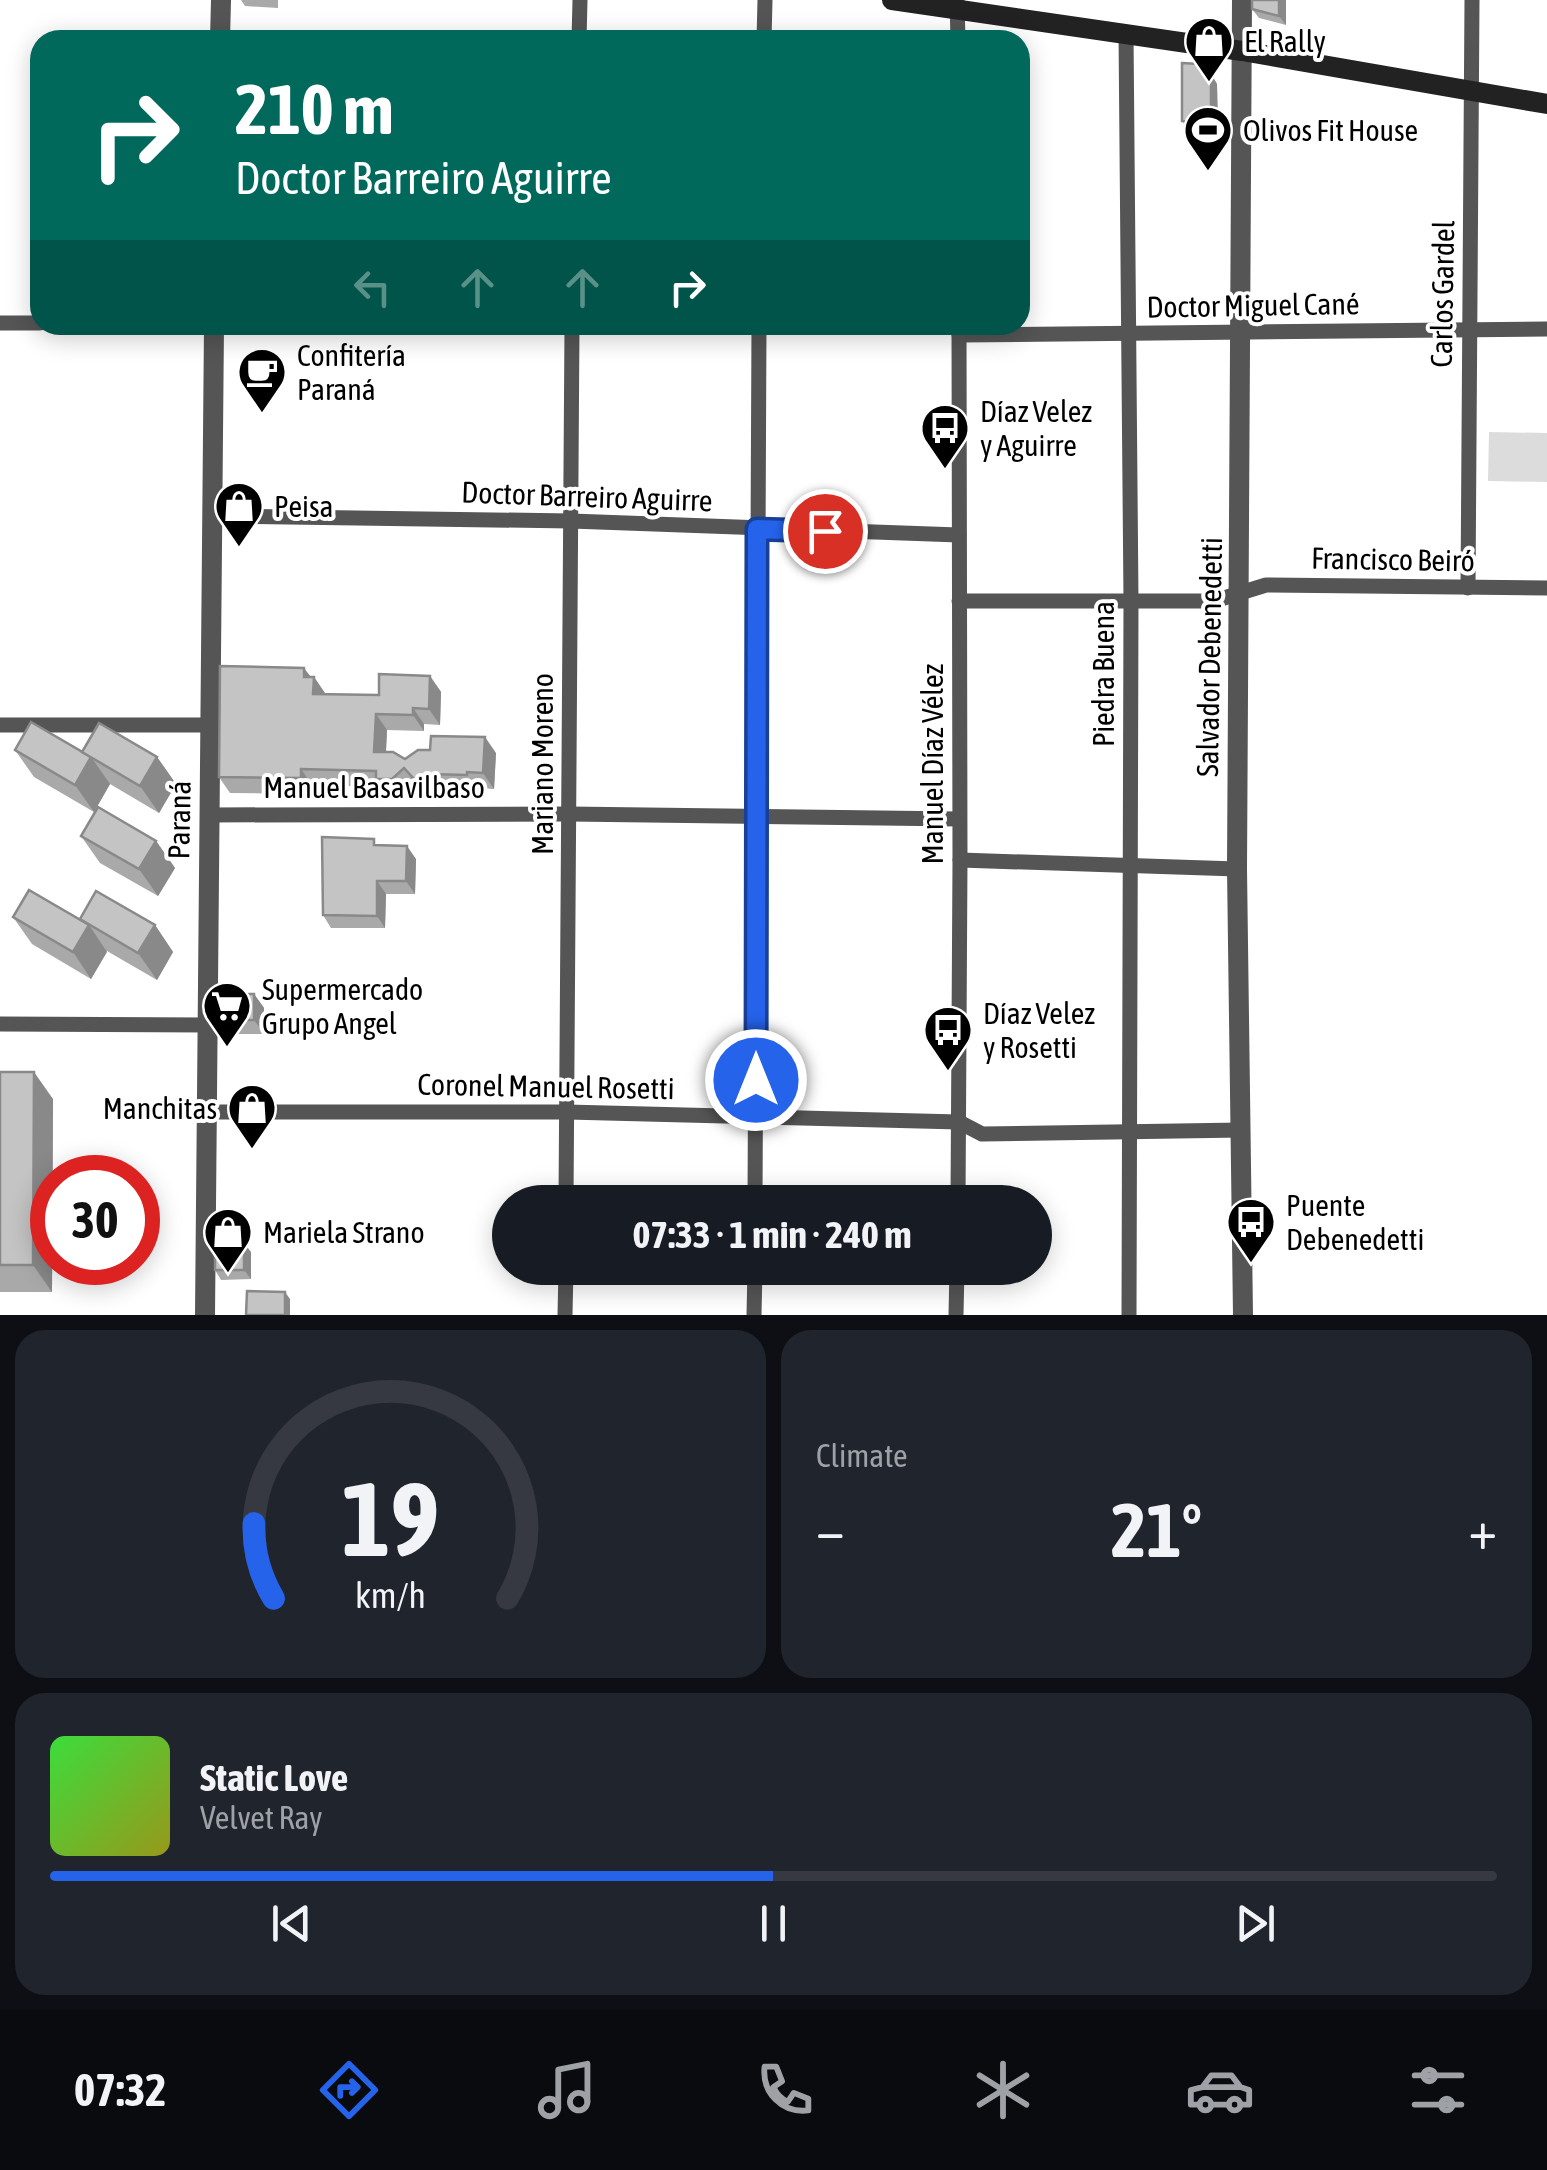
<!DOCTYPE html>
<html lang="en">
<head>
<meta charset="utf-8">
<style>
	:root { --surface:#171b24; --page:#20242c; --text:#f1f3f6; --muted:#9ea1a6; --line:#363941; --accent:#2563eb }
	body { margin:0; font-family:"Asap Condensed",sans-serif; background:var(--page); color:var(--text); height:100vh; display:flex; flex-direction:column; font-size:38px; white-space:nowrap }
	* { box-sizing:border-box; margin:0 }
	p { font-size:32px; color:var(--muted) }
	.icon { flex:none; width:55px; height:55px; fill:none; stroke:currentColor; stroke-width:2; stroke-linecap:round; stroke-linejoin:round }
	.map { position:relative; height:1315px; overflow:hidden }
	.side { display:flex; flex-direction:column; gap:15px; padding:15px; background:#0d0f14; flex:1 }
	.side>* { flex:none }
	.guide { position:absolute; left:30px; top:30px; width:1000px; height:305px; border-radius:30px; box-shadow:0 5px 25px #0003; background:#00695c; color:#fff; overflow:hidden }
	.speed { position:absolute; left:30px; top:1155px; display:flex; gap:20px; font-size:50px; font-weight:700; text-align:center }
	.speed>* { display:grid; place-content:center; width:130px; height:130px; border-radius:50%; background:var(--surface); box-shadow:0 5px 25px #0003; line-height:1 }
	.speed .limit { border:15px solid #d22; background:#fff; color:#111 }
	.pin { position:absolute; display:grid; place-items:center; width:85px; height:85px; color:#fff; margin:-42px; border:5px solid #fff; border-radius:50%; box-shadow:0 2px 10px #0007 }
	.me { position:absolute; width:110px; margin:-55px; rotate:0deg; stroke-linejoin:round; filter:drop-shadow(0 0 8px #0008) }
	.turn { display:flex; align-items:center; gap:35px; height:210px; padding:0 40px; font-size:45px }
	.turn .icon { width:130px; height:130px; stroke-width:2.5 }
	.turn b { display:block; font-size:70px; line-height:85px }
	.lanes { display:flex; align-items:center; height:95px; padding:0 40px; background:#0003; justify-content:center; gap:50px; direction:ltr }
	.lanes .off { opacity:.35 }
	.big { font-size:75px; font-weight:700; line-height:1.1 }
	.side .widget { flex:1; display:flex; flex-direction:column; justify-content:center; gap:15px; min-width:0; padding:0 35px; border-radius:30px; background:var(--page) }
	.side .dial { align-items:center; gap:0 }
	.dial svg { height:260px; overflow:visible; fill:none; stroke:var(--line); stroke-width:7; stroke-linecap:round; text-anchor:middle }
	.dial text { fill:var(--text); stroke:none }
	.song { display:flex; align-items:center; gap:30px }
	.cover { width:120px; height:120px; border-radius:15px; background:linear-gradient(135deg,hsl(120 70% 55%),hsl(60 70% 35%)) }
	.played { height:10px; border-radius:5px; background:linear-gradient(90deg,var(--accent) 50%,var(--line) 50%) }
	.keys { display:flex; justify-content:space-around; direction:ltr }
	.heat { display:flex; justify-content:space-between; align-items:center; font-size:55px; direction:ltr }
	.side .tiles { flex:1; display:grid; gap:15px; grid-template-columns:1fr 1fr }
	.widget:last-child { grid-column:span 2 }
	.trip { position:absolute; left:492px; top:1185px; width:560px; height:100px; border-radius:50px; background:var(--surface); box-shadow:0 5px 25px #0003; font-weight:700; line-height:100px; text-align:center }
	.tab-bar { display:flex; height:160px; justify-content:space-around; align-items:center; background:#090b0e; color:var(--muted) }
	.tab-bar .icon { width:70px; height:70px }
	.tab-bar .selected { color:var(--accent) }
	.tab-bar b { font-size:45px; color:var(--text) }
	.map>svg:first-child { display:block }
	.green { fill:#dcdcdc }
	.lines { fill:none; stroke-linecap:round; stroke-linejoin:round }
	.minor { stroke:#555; stroke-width:15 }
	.tertiary { stroke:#555; stroke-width:20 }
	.secondary { stroke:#222; stroke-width:20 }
	.wall { fill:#a9a9a9 }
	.shaded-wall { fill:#898989 }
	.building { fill:#c4c4c4; stroke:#898989; stroke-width:2.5 }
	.route-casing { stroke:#184099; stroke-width:25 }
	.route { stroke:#2563eb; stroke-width:18 }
	.labels { text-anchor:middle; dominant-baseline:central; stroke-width:8; stroke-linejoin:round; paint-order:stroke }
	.poi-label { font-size:30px; fill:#000; stroke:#fff; text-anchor:start }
	.street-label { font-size:30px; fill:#000; stroke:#fff }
</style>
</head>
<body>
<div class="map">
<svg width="1547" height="1315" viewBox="0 0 1547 1315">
	<rect width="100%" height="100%" fill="#fff"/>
	<path class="green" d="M 1489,432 L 1547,433 L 1547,482 L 1488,481 Z"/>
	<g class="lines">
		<g class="minor">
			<path d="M 957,0 L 958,40"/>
			<path d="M 1126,33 L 1131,601 L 1129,1315"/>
			<path d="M 579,40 L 580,0"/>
			<path d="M 764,40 L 765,0"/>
			<path d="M 0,323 L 40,323"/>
			<path d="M 959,335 L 1547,329"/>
			<path d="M 212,516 L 571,521 L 959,535"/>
			<path d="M 1468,588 L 1472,0"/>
			<path d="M 959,601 L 1206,601 L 1224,598 L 1266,585 L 1547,588"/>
			<path d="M 0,725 L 210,725"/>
			<path d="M 210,815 L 569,814 L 959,819"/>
			<path d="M 960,860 L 1237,869"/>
			<path d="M 0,1024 L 207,1025"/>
			<path d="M 207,1112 L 567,1112 L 959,1122 L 982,1134 L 1242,1130"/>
			<path d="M 566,1202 L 572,325"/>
			<path d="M 755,1202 L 759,325"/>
			<path d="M 958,1202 L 960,860 L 959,325"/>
			<path d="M 565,1315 L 566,1268"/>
			<path d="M 754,1315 L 755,1268"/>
			<path d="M 956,1315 L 957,1268"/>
		</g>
		<g class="tertiary">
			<path d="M 1242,0 L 1237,869 L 1243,1315"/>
			<path d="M 220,40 L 221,0"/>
			<path d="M 205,1315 L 214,325"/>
		</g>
		<path class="secondary" d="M 892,0 L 1242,51 L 1547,104"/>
	</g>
	<g class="wall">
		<path d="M 241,0 L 278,0 L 278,8 L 245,6 Z"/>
		<path d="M 1252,0 L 1286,0 L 1286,25 L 1259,18 L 1252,9 Z"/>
		<path d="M 1211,74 L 1217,84 L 1218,131 L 1189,130 L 1182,121 Z"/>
		<path d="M 430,676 L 441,692 L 440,725 L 424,724 L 424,731 L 387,730 L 386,752 L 405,759 L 496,753 L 494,789 L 478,788 L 478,791 L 440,790 L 440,796 L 426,796 L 415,784 L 403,795 L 388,795 L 382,787 L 312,785 L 312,794 L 230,793 L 219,777 L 311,677 L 314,677 L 325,694 L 379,695 Z"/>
		<path d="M 15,750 L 157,757 L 176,784 L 159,813 L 110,784 L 94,812 L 34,777 Z"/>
		<path d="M 81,836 L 156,841 L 175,868 L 158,896 L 100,863 Z"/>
		<path d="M 379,846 L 416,859 L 415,894 L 386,894 L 385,928 L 331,928 L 323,915 Z"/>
		<path d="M 13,917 L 155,925 L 173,952 L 157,980 L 107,951 L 91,979 L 32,944 Z"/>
		<path d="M 254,994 L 264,1008 L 264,1034 L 221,1034 L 212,1020 Z"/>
		<path d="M 0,1072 L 53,1099 L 52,1292 L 0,1292 Z"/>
		<path d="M 251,1252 L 251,1279 L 221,1280 L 215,1270 Z"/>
	</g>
	<g class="shaded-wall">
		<path d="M 1279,0 L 1286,0 L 1286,25 L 1279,16 Z"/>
		<path d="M 1211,74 L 1217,84 L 1218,131 L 1211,122 Z"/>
		<path d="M 304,668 L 314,681 L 314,677 L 325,693 L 324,710 L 304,677 Z"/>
		<path d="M 430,676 L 441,692 L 440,725 L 429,709 Z"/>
		<path d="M 413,708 L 424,724 L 424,731 L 413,715 Z"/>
		<path d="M 376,714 L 387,730 L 385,768 L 374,752 Z"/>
		<path d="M 485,737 L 496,753 L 494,789 L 483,773 Z"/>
		<path d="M 91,757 L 110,784 L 94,812 L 75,785 Z"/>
		<path d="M 157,757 L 176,784 L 159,813 L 140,786 Z"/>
		<path d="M 301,769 L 312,785 L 312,794 L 301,778 Z"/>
		<path d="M 429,774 L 440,790 L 440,796 L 429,780 Z"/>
		<path d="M 156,841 L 175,868 L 158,896 L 139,869 Z"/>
		<path d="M 407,846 L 416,859 L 415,894 L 406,881 Z"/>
		<path d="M 377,881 L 386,894 L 385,928 L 377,916 Z"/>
		<path d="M 89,925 L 107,952 L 91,979 L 73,952 Z"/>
		<path d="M 155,925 L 173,952 L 157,980 L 138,953 Z"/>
		<path d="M 254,994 L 264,1008 L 264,1034 L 254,1020 Z"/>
		<path d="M 34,1072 L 53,1099 L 52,1292 L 33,1265 Z"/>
		<path d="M 244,1243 L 251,1252 L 251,1279 L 244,1270 Z"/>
		<path d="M 285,1292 L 290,1299 L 290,1315 L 285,1315 Z"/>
	</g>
	<g class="building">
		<path d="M 1252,0 L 1279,0 L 1279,16 L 1252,9 Z"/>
		<path d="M 1182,63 L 1200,64 L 1211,74 L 1211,122 L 1182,121 Z"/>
		<path d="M 220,666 L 304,668 L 304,677 L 314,677 L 313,694 L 379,695 L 379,674 L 430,676 L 429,709 L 413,708 L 413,715 L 376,714 L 374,752 L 393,752 L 405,759 L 418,750 L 430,750 L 431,736 L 485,737 L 483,773 L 467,772 L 467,775 L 429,774 L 429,780 L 415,780 L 404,768 L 392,779 L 376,779 L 376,771 L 301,769 L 301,778 L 219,777 Z"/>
		<path d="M 31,722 L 91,757 L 75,785 L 15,750 Z"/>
		<path d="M 99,723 L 157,757 L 140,786 L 82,752 Z"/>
		<path d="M 98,807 L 156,841 L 139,869 L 81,836 Z"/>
		<path d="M 322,837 L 374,839 L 374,845 L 407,846 L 406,881 L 377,881 L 377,916 L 323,915 Z"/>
		<path d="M 29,890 L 89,925 L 73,952 L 13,917 Z"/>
		<path d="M 96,891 L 155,925 L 138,953 L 80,919 Z"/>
		<rect x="212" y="994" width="42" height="26"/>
		<path d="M 0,1072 L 34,1072 L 33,1265 L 0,1265 Z"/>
		<rect x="215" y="1243" width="29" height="27"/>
		<path d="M 247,1291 L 285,1292 L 285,1315 L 246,1315 Z"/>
	</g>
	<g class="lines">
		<g class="route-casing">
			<path id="route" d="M 756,1080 L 757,529 L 825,531"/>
		</g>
		<use href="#route" class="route"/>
	</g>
	<defs>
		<g id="shop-pin" transform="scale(2.5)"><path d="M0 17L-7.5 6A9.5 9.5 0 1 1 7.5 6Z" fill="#000" stroke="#fff"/><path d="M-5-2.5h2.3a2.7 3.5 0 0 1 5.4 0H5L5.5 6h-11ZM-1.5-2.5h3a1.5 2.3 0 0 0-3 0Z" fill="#fff"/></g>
		<g id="stadium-pin" transform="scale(2.5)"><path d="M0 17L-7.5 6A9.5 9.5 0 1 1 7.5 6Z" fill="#000" stroke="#fff"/><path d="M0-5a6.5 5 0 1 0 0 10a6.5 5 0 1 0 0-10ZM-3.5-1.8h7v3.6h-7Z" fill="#fff"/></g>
		<g id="cafe-pin" transform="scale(2.5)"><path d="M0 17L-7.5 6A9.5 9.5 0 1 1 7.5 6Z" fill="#000" stroke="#fff"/><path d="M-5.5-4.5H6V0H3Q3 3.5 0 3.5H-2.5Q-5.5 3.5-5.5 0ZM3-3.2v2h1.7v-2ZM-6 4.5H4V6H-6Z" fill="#fff"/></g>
		<g id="bus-pin" transform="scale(2.5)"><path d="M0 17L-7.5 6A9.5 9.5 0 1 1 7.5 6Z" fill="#000" stroke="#fff"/><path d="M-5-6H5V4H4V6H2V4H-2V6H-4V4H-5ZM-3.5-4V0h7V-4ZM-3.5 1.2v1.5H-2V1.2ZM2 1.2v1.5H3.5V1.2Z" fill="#fff"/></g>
		<g id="supermarket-pin" transform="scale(2.5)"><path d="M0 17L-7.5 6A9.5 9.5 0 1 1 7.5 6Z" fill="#000" stroke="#fff"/><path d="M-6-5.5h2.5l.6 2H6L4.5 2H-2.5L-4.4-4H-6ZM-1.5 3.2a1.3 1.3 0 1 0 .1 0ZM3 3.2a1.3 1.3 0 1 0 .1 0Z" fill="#fff"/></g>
	</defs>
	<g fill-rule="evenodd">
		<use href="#shop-pin" x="1209" y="41"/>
		<use href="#stadium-pin" x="1208" y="130"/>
		<use href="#cafe-pin" x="262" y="372"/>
		<use href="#bus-pin" x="945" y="428"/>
		<use href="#shop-pin" x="239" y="506"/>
		<use href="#supermarket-pin" x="227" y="1006"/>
		<use href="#bus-pin" x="948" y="1030"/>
		<use href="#shop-pin" x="252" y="1108"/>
		<use href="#bus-pin" x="1251" y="1222"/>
		<use href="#shop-pin" x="228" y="1232"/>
	</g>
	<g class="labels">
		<g class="poi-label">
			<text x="1244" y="41">El Rally</text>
			<text x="1243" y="130">Olivos Fit House</text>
			<text x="297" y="355">Confitería<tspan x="297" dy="34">Paraná</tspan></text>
			<text x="980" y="411">Díaz Velez<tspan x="980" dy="34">y Aguirre</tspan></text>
			<text x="274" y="506">Peisa</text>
			<text x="262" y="989">Supermercado<tspan x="262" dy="34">Grupo Angel</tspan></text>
			<text x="983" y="1013">Díaz Velez<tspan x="983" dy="34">y Rosetti</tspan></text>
			<text x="217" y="1108" text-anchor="end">Manchitas</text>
			<text x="1286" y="1205">Puente<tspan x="1286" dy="34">Debenedetti</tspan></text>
			<text x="263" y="1232">Mariela Strano</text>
		</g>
		<g class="street-label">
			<text transform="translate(1442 294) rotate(-89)">Carlos Gardel</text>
			<text transform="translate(1253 305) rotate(-1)">Doctor Miguel Cané</text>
			<text transform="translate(587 496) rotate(2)">Doctor Barreiro Aguirre</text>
			<text transform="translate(1393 559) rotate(1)">Francisco Beiró</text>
			<text transform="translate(1209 657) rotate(-89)">Salvador Debenedetti</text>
			<text transform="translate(1103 674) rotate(-90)">Piedra Buena</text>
			<text transform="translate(542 764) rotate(-90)">Mariano Moreno</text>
			<text transform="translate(932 764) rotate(-90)">Manuel Díaz Vélez</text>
			<text x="374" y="787">Manuel Basavilbaso</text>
			<text transform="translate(179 820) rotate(-89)">Paraná</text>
			<text transform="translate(546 1086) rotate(1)">Coronel Manuel Rosetti</text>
		</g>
	</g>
</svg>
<div class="speed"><div class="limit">30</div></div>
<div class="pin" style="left:825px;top:531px;background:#d93025"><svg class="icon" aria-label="arrive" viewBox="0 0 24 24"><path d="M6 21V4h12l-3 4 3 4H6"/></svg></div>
<svg class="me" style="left:756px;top:1080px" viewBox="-20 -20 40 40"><circle r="17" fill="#2563eb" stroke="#fff" stroke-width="3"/><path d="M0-11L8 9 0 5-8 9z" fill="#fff"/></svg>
<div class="trip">07:33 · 1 min · 240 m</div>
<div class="guide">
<div class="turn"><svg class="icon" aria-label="right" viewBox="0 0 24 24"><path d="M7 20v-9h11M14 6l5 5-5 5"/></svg><div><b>210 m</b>Doctor Barreiro Aguirre</div></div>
<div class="lanes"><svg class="icon off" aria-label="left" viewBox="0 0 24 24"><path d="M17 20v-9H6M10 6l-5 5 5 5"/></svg><svg class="icon off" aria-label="ahead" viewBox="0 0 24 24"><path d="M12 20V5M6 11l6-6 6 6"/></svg><svg class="icon off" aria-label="ahead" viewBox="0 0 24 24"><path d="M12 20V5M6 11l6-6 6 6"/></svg><svg class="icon" aria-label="right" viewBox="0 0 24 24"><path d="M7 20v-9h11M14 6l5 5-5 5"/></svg></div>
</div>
</div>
<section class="side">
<div class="tiles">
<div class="widget dial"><svg viewBox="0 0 100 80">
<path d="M14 69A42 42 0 1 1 86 69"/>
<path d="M14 69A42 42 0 0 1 8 46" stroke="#2563eb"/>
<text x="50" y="56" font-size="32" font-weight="700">19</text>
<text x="50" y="72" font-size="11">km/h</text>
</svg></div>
<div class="widget"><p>Climate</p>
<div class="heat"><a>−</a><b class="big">21°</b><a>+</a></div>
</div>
<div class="widget">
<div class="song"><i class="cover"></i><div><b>Static Love</b><p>Velvet Ray</p></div></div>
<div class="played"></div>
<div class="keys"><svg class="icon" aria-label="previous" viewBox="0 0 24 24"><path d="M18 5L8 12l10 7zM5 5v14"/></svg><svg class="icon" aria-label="pause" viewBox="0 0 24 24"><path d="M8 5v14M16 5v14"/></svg><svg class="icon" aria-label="next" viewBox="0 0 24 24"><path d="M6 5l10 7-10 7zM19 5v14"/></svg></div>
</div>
</div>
</section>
<nav class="tab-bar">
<b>07:32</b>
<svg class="icon selected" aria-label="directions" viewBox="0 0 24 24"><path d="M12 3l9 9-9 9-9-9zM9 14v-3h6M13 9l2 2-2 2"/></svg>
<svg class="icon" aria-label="music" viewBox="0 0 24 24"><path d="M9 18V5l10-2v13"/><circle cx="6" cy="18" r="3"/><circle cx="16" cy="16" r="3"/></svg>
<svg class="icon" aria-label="phone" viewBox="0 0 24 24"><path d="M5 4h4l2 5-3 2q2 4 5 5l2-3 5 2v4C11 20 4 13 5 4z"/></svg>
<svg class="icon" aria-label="climate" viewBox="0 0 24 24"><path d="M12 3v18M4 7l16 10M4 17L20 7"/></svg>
<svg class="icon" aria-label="car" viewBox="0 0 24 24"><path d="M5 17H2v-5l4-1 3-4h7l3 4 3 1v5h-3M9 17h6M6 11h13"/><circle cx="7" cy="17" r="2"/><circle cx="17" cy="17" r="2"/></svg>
<svg class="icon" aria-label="filters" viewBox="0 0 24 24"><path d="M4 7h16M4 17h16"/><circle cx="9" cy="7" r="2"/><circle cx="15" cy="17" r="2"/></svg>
</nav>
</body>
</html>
